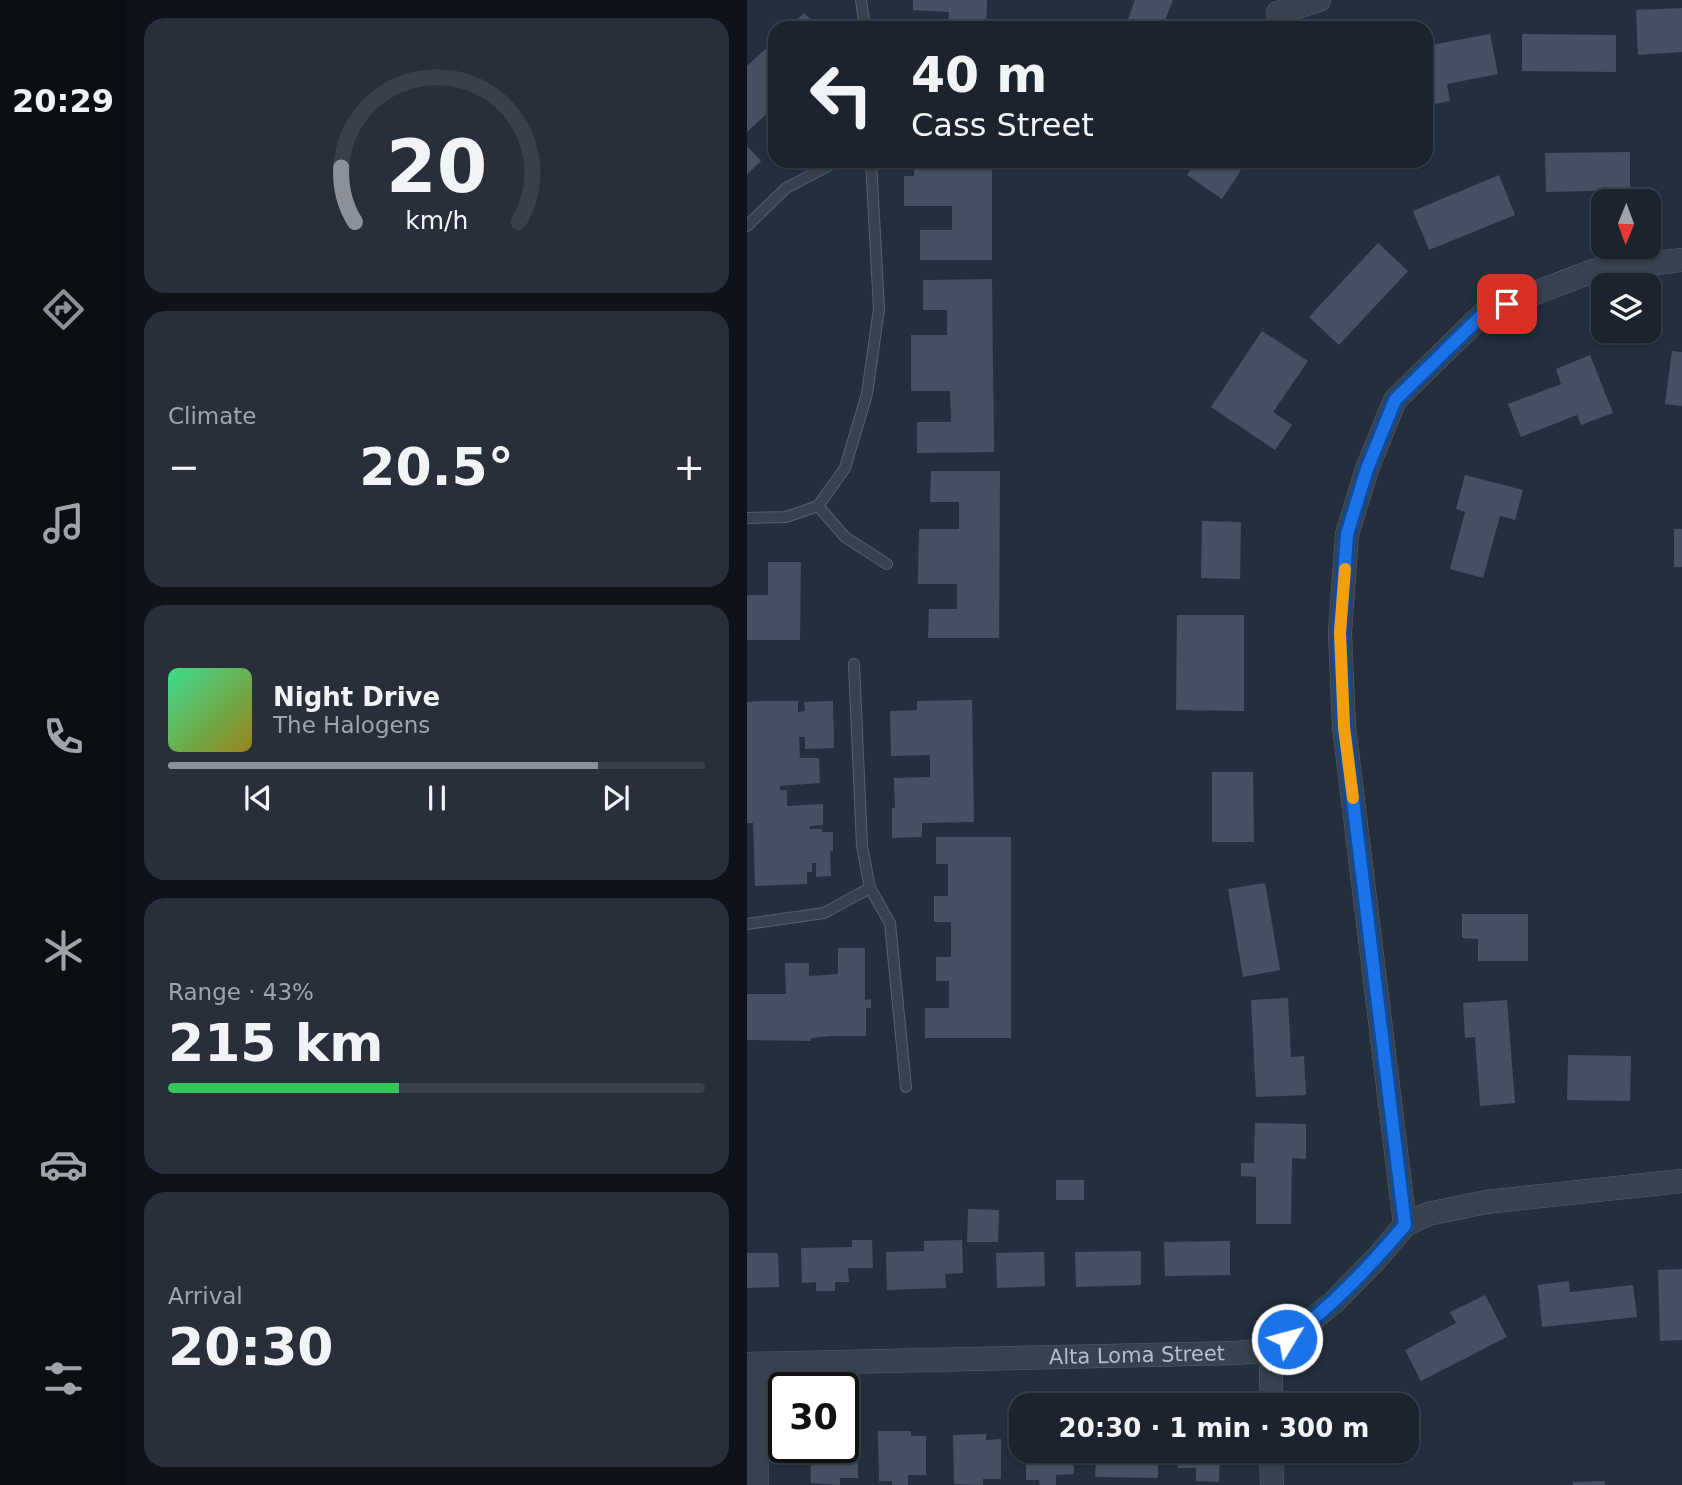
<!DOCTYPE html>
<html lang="en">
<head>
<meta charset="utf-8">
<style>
	:root { --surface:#1b232e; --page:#282f3a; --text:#f1f3f6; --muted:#a0a4aa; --line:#39404a; --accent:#8c9099 }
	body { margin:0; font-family:"DejaVu Sans",sans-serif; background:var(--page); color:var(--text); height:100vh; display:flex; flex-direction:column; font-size:26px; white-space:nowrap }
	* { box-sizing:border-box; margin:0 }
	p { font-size:23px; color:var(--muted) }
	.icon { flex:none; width:38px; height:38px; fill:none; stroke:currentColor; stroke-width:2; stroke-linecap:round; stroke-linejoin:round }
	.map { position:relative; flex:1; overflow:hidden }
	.details { display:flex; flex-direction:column; gap:18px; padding:18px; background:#0f1319; width:621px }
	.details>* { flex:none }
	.guide { position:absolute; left:21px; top:21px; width:665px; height:147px; border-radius:21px; box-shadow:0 2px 5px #0004,0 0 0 2px var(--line); background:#1b232e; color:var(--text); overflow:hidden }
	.needle { width:46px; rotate:181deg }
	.tools { position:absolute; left:844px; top:189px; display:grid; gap:14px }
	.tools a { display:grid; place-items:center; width:70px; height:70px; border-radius:14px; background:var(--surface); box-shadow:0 2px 5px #0004,0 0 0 2px var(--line); font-size:35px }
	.speed { position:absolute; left:21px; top:1372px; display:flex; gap:14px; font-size:35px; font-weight:700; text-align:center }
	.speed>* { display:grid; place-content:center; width:91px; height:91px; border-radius:50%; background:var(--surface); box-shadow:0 2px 5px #0004,0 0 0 2px var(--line); line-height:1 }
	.speed .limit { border:4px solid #111; border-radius:10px; background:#fff; color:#111 }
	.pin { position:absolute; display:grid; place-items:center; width:60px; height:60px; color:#fff; margin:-30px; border-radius:14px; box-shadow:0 4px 10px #0006 }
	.me { position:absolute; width:77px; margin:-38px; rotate:53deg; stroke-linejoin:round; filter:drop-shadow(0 0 5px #0008) }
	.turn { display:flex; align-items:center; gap:24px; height:147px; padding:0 28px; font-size:32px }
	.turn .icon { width:91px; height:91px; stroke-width:2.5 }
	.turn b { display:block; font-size:49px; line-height:60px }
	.big { font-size:52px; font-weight:800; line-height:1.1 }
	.details .widget { flex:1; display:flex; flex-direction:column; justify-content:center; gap:10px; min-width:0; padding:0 24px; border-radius:21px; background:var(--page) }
	.details .dial { align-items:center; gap:0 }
	.dial svg { height:182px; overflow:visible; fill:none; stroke:var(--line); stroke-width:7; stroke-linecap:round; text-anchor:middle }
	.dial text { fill:var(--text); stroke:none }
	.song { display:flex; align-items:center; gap:21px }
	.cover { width:84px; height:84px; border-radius:10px; background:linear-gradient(135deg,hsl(150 70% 55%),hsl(50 70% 35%)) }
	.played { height:7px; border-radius:4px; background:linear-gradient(90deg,var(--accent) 80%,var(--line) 80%) }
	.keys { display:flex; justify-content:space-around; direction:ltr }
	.heat { display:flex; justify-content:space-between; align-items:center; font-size:38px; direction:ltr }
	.charge { height:10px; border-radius:5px; background:linear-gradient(90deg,#34c759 43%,var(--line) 0) }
	.trip { position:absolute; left:262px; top:1393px; width:410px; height:70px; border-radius:21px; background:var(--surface); box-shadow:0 2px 5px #0004,0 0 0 2px var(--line); font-weight:800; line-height:70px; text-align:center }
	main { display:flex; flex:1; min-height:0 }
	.menu { display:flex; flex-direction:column; width:126px; justify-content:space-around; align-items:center; background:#0b0e12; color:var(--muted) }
	.menu .icon { width:49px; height:49px }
	.menu .active { color:var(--accent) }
	.menu b { font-size:32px; color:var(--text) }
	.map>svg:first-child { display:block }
	.building { fill:#455162 }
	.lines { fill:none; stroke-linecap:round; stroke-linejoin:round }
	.lane-casing { stroke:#565f6c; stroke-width:12 }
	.street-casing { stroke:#565f6c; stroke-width:24 }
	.lane { stroke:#38414e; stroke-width:10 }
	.street { stroke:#38414e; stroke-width:23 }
	.route-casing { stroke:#114b97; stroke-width:18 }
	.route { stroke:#1a73e8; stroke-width:12 }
	.slow { stroke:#f59e0b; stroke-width:12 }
	.labels { text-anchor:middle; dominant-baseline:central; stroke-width:7; stroke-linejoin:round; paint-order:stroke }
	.street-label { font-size:21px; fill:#b4bcc9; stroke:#1d2633 }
</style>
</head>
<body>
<main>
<nav class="menu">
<b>20:29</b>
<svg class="icon active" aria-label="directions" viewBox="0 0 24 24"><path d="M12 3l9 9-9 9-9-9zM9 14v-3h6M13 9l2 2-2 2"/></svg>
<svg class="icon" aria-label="music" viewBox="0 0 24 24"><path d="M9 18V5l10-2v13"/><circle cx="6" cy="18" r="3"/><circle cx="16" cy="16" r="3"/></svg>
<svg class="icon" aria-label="phone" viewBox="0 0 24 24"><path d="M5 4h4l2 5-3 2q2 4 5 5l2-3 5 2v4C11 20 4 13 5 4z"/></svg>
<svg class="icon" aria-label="climate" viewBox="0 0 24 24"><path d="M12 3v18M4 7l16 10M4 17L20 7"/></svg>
<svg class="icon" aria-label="car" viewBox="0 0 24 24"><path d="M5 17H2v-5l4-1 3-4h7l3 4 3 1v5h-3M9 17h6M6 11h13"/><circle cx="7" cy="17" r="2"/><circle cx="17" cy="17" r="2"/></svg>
<svg class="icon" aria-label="filters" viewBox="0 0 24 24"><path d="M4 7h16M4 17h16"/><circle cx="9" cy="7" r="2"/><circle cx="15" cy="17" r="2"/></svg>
</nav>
<section class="details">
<div class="widget dial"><svg viewBox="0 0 100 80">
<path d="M14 69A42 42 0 1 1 86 69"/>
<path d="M14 69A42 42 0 0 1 8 45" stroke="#8c9099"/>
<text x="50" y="56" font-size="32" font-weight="700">20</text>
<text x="50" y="72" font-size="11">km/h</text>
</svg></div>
<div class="widget"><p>Climate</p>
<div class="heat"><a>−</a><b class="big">20.5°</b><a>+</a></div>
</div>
<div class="widget">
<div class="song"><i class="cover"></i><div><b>Night Drive</b><p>The Halogens</p></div></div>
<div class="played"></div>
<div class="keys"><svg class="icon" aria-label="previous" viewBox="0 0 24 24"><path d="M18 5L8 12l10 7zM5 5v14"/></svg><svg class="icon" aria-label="pause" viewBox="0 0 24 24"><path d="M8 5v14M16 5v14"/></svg><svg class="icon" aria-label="next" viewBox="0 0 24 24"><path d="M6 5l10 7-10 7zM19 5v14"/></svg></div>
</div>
<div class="widget"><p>Range · 43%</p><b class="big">215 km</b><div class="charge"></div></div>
<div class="widget"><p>Arrival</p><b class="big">20:30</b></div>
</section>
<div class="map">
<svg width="935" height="1485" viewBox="0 0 935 1485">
	<rect width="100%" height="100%" fill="#242f3e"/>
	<g class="building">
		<path d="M 166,0 L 240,0 L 239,28 L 201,28 L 202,12 L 166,10 Z"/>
		<path d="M 388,0 L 426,0 L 415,28 L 397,28 L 380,22 Z"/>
		<path d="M 935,8 L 935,52 L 891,55 L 889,10 Z"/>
		<path d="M 57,13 L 72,28 L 41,28 Z"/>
		<path d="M 743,34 L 751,74 L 700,84 L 703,101 L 679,106 L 679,46 Z"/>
		<path d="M 775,34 L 869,35 L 869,72 L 775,71 Z"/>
		<path d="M 28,40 L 28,106 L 0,132 L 0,66 Z"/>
		<path d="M 0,146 L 14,161 L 0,175 Z"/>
		<path d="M 883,152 L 883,190 L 799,192 L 798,153 Z"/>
		<path d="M 167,161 L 245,161 L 245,260 L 173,260 L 173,230 L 205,230 L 205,206 L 157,206 L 157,176 L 167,176 Z"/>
		<path d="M 442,161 L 500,161 L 475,199 L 440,175 L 447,164 Z"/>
		<path d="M 752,175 L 768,215 L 682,250 L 666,211 Z"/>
		<path d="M 631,243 L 661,271 L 592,345 L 562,317 Z"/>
		<path d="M 245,279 L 247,452 L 170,453 L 170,422 L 204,422 L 203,391 L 164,391 L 164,335 L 200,335 L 200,310 L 176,310 L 176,280 Z"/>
		<path d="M 515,331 L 561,361 L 526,412 L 545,425 L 528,450 L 464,407 Z"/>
		<path d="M 925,351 L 935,352 L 935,406 L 918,404 Z"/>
		<path d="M 843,355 L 866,413 L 834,425 L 830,415 L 774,437 L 761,404 L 814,384 L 809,369 Z"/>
		<path d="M 184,471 L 253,471 L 252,638 L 181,638 L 182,609 L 210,609 L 210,584 L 171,584 L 172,529 L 212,529 L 212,502 L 183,502 Z"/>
		<path d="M 718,475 L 776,490 L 768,520 L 753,516 L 736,578 L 703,569 L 718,512 L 709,509 Z"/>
		<path d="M 455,521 L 494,522 L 493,579 L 454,578 Z"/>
		<rect x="927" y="529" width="8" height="38"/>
		<path d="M 21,562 L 54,562 L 53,640 L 0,640 L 0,595 L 21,595 Z"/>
		<path d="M 430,615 L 497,615 L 497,711 L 429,710 Z"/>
		<path d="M 225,700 L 227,822 L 175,823 L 175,837 L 145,838 L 145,808 L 148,808 L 147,778 L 183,777 L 183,755 L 144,756 L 143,711 L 170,710 L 170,701 Z"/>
		<path d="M 15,701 L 51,701 L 51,712 L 58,711 L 57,702 L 86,701 L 87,748 L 58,749 L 58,737 L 52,737 L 53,758 L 72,758 L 73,783 L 33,786 L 33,790 L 40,790 L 40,806 L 76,804 L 76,825 L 63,826 L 63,829 L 75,829 L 75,832 L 86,832 L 86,851 L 83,851 L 84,876 L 69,877 L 69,863 L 65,863 L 65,872 L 60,872 L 60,884 L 8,886 L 6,823 L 0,823 L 0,702 Z"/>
		<path d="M 465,772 L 506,772 L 507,842 L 465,842 Z"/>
		<path d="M 189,837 L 264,837 L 264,1038 L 178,1038 L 178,1008 L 202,1008 L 202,981 L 189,981 L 189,957 L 204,957 L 204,922 L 187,922 L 187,896 L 201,896 L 201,864 L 189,864 Z"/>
		<path d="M 518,883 L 533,970 L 496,977 L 481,889 Z"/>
		<path d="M 715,914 L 781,914 L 781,961 L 731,961 L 731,939 L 715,938 Z"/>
		<path d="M 91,948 L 118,948 L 118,1000 L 124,999 L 124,1008 L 119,1008 L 119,1036 L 84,1036 L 64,1038 L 64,1041 L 0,1040 L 0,994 L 39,994 L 38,963 L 62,963 L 62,976 L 91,974 Z"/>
		<path d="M 541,998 L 544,1057 L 557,1056 L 559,1095 L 509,1097 L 504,1000 Z"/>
		<path d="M 760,1000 L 768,1103 L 733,1106 L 728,1037 L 718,1038 L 716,1003 Z"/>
		<path d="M 821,1055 L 884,1056 L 883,1101 L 820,1100 Z"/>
		<path d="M 508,1123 L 559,1124 L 559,1159 L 545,1158 L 544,1224 L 509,1224 L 509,1177 L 494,1176 L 494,1163 L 507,1163 Z"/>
		<rect x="309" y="1180" width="28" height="20"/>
		<path d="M 221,1209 L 252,1210 L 251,1242 L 220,1242 Z"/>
		<path d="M 105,1240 L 125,1240 L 126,1268 L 101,1268 L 102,1282 L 88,1282 L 88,1291 L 69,1291 L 69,1282 L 55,1283 L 54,1248 L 105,1247 Z"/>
		<path d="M 215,1240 L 216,1273 L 198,1274 L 199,1288 L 140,1290 L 139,1252 L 177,1251 L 177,1241 Z"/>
		<path d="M 483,1241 L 483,1275 L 418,1276 L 417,1242 Z"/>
		<path d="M 394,1251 L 394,1285 L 329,1287 L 328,1252 Z"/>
		<path d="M 297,1252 L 298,1286 L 250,1288 L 249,1253 Z"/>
		<path d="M 0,1253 L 31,1253 L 32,1287 L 0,1288 Z"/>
		<path d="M 935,1269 L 935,1340 L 913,1341 L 911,1270 Z"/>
		<path d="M 822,1281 L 823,1292 L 886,1285 L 890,1317 L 795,1327 L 791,1285 Z"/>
		<path d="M 738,1295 L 760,1337 L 674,1381 L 658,1350 L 709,1323 L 703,1312 Z"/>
		<path d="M 131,1431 L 164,1431 L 164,1436 L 179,1436 L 179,1475 L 161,1475 L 161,1485 L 145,1485 L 145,1481 L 132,1481 Z"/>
		<path d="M 239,1434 L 239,1440 L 254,1439 L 254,1479 L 236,1479 L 236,1485 L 207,1484 L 206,1435 Z"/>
		<path d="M 96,1438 L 110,1438 L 111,1478 L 93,1478 L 93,1485 L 64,1483 L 63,1447 L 96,1447 Z"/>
		<path d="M 279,1451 L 326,1451 L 327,1474 L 309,1475 L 309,1485 L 293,1485 L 292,1480 L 279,1480 Z"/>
		<path d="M 349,1451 L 411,1451 L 411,1478 L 348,1477 Z"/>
		<path d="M 431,1451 L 473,1451 L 472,1482 L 449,1481 L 449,1468 L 431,1468 Z"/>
		<path d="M 858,1481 L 858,1485 L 826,1485 L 826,1482 Z"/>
	</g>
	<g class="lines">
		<g class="lane-casing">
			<g id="lane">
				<path d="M 114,0 L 118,28"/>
				<path d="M 0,226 L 39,188 L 91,161"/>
				<path d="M 71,506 L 98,537 L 140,564"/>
				<path d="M 0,518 L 39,517 L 71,506 L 98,468 L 120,394 L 132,309 L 124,161"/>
				<path d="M 107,664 L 115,846 L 123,888 L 143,923 L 159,1087"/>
				<path d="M 0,924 L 77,913 L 123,888"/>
			</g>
		</g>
		<g class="street-casing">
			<g id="street">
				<path d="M 531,13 L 572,0"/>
				<path d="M 658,1225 L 597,727 L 593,633 L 600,534 L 620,469 L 648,400 L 738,312 L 846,271 L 935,260"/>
				<path d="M 524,1350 L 524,1405"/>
				<path id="s1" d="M 0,1364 L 489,1353 L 524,1350 L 556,1327 L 587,1302 L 630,1258 L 658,1225 L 681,1214 L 739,1202 L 935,1181"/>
				<path d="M 8,1364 L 10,1485"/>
				<path d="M 524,1451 L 525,1485"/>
			</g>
		</g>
		<use href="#lane" class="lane"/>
		<use href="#street" class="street"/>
	</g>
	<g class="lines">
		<g class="route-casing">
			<path id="route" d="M 540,1339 C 585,1307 622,1267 658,1225 L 597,727 L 593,633 L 600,534 L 620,469 L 648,400 L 738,312 L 760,304"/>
		</g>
		<use href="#route" class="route"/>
		<path class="slow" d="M 598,569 L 593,633 L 597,727 L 606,798"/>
	</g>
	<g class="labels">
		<g class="street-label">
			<text stroke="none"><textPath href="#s1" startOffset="390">Alta Loma Street</textPath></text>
		</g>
	</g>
</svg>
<div class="tools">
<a><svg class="needle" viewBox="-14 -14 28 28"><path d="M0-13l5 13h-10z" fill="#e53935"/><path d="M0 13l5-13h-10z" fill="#a0a4aa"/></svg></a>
<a><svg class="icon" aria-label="layers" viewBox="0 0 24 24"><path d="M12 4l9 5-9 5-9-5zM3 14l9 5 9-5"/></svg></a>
</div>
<div class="speed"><div class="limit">30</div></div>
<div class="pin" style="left:760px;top:304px;background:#d93025"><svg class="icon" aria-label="arrive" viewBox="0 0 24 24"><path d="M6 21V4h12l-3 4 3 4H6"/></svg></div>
<svg class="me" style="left:540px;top:1339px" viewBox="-20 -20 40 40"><circle r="17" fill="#1a73e8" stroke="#fff" stroke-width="3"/><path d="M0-11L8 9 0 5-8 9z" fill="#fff"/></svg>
<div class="trip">20:30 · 1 min · 300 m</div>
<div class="guide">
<div class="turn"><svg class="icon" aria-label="left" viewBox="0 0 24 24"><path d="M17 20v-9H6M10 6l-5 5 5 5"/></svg><div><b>40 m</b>Cass Street</div></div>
</div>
</div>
</main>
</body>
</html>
